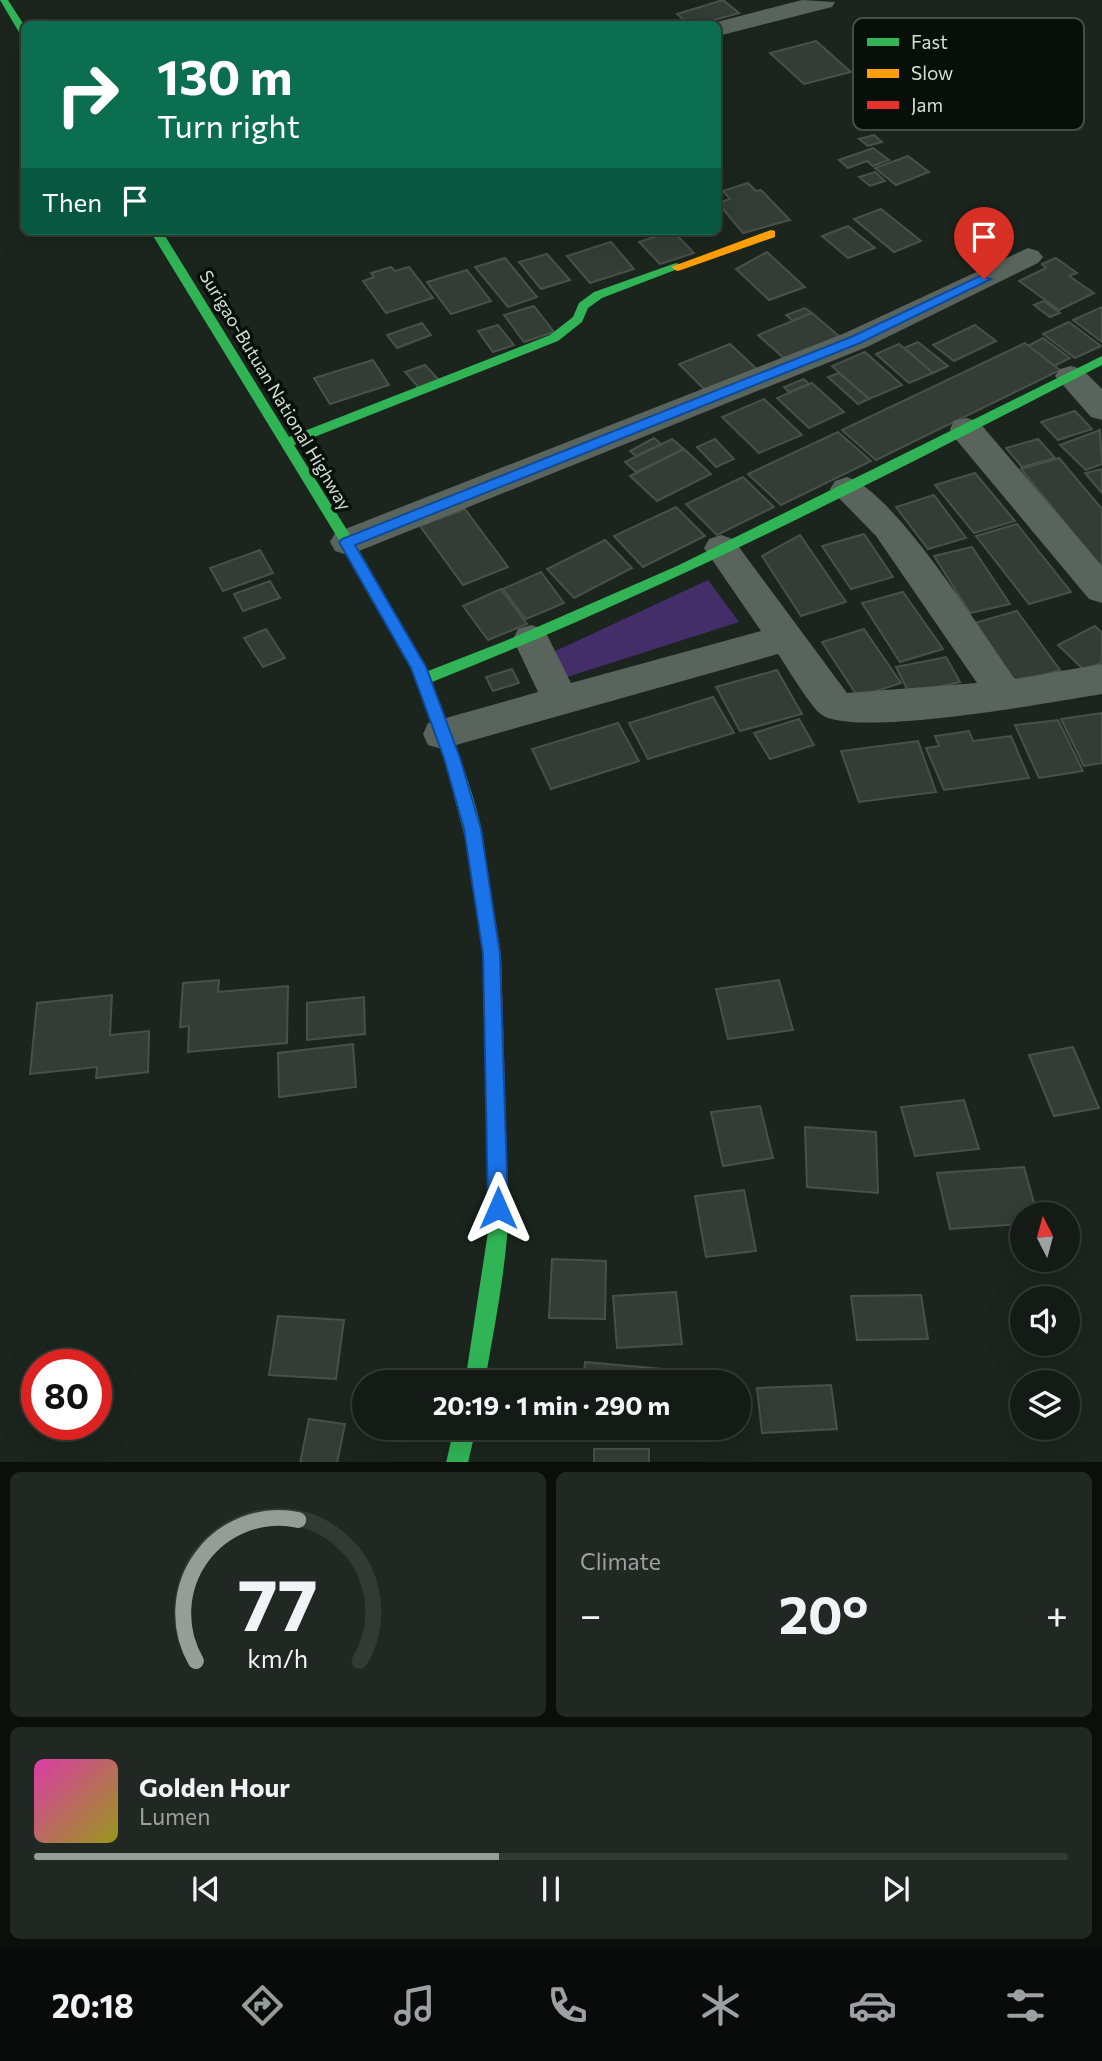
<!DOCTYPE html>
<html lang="en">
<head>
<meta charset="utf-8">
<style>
	:root { --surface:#141b16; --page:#212823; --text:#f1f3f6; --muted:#9da1a1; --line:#333935; --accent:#949e96 }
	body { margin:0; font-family:Commissioner,sans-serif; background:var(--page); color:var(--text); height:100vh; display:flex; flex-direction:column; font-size:26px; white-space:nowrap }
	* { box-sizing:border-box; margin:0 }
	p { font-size:23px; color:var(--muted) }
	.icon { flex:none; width:38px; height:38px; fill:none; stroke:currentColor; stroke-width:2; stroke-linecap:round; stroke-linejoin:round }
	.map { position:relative; height:1462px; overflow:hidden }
	.drawer { display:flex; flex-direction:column; gap:10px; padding:10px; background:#0b0f0c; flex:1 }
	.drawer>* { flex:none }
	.guide { position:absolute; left:21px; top:21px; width:700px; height:214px; border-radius:10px; box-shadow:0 7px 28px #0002,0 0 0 2px var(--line); background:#0b6e4f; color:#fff; overflow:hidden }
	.needle { width:46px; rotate:354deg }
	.controls { position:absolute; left:1010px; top:1202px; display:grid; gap:14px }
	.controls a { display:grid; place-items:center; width:70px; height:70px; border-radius:50%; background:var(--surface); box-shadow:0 7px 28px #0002,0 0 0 2px var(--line); font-size:35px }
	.speed { position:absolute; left:21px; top:1349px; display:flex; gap:14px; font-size:35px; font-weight:700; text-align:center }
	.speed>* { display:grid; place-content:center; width:91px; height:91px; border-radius:50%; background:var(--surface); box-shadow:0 7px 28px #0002,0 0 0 2px var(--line); line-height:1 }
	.speed .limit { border:10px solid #d22; background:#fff; color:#111 }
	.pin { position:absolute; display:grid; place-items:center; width:60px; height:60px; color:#fff; margin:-72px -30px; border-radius:50% 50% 50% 0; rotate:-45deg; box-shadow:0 0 7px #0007 }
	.pin .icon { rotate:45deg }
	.me { position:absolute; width:77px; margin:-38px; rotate:0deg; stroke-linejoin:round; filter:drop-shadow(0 0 5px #0008) }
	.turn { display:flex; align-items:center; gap:24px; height:147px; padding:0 21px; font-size:32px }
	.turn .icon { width:91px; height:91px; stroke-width:2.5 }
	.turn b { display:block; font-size:49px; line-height:60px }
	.then { display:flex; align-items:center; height:66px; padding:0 21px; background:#0003; gap:14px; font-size:26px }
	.big { font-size:52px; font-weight:700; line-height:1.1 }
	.drawer .tile { flex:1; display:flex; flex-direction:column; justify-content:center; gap:10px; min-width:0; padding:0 24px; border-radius:10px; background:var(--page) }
	.drawer .dial { align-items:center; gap:0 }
	.dial svg { height:182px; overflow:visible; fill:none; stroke:var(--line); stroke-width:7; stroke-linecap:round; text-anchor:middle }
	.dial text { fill:var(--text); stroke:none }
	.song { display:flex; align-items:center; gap:21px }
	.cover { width:84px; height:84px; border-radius:10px; background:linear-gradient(135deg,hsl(320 70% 55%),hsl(60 70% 35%)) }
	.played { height:7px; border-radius:4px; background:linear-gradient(90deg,var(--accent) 45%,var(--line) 45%) }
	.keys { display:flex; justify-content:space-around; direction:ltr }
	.heat { display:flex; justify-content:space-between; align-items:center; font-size:38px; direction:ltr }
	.drawer .tiles { flex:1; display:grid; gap:10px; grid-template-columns:1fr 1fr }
	.tile:last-child { grid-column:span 2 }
	.trip { position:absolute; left:352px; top:1370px; width:399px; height:70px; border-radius:35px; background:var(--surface); box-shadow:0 7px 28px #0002,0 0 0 2px var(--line); font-weight:700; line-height:70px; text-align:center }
	.menu { display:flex; height:112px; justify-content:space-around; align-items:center; background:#080b09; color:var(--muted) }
	.menu .icon { width:49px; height:49px }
	.menu .current { color:var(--accent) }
	.menu b { font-size:32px; color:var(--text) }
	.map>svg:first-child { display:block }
	.green { fill:#442e6a }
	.building { fill:#343c36; stroke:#475049; stroke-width:2 }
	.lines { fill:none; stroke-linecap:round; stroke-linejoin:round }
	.street { fill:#58645c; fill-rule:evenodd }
	.fast { fill:#30b455; fill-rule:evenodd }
	.slow { fill:#ff9f0a; fill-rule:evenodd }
	.jam { fill:#e5322d; fill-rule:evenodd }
	.route { fill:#1a73e8; stroke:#114b97; stroke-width:2 }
	.labels { text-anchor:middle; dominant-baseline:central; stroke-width:7; stroke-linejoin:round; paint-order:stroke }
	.street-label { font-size:18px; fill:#d5dfd7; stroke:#070f09 }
	.key { fill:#070f09; stroke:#454d47; stroke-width:2 }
	.key-label { font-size:19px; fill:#d5dfd7 }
</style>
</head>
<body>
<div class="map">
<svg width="1102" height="1463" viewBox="0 0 1102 1463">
	<rect width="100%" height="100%" fill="#1b241d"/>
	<path class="green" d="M 708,580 L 739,622 L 567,677 L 549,654 Z"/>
	<g class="building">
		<path d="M 723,0 L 739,13 L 700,24 L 682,24 L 677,21 L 683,19 L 677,14 Z"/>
		<path d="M 816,41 L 851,72 L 804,84 L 770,53 Z"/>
		<path d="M 874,135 L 882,142 L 868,146 L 859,139 Z"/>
		<path d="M 873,148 L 889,160 L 873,166 L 867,161 L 848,168 L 839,160 Z"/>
		<path d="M 908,156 L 929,172 L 896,185 L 875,168 Z"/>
		<path d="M 875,172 L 885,181 L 870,186 L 859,177 Z"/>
		<path d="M 748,183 L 756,191 L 761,190 L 790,220 L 743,233 L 718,203 L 730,199 L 723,191 Z"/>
		<path d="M 881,209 L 921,241 L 894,252 L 854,219 Z"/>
		<path d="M 848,226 L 875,248 L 848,258 L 822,236 Z"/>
		<path d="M 673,231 L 694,253 L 660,264 L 639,242 Z"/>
		<path d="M 611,242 L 634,269 L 590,283 L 567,256 Z"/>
		<path d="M 767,252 L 805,287 L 769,300 L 736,269 Z"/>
		<path d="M 547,254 L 570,280 L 541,289 L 519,262 Z"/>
		<path d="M 505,258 L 537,297 L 508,307 L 475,267 Z"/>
		<path d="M 1056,258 L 1077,273 L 1069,276 L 1094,293 L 1059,310 L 1019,281 L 1046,268 L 1042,264 Z"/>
		<path d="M 391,267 L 395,271 L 409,267 L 433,298 L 386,313 L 363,281 L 374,277 L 371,273 Z"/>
		<path d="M 467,270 L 491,301 L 451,314 L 427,282 Z"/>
		<path d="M 1044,301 L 1060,313 L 1050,317 L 1034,305 Z"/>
		<path d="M 534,306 L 554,332 L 524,342 L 504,315 Z"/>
		<path d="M 1102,307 L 1102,342 L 1073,320 Z"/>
		<path d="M 805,308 L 812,313 L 793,321 L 786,315 Z"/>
		<path d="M 812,313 L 840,337 L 786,360 L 758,335 Z"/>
		<path d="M 1069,322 L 1101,346 L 1075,358 L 1043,334 Z"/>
		<path d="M 422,323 L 431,335 L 397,348 L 387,335 Z"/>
		<path d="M 498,325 L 514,345 L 493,352 L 478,331 Z"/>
		<path d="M 975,325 L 996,341 L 954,361 L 933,345 Z"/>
		<path d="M 1043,338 L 1070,358 L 1054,366 L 1028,346 Z"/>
		<path d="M 918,342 L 948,366 L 933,373 L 904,348 Z"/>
		<path d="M 1025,343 L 1060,370 L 876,460 L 842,430 Z"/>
		<path d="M 730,344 L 762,374 L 710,395 L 679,364 Z"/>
		<path d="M 899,344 L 904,348 L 933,373 L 909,383 L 876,354 Z"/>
		<path d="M 865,352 L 902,385 L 869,399 L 832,366 Z"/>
		<path d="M 373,360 L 389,385 L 330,404 L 314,378 Z"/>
		<path d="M 425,365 L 440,381 L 420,389 L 405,372 Z"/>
		<path d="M 839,373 L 869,399 L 858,404 L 828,377 Z"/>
		<path d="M 804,379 L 809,384 L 789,392 L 784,387 Z"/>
		<path d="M 812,383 L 844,412 L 809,428 L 777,398 Z"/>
		<path d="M 764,399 L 802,435 L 759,453 L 722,417 Z"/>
		<path d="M 1075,411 L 1092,429 L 1058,440 L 1041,422 Z"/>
		<path d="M 1100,430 L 1102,464 L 1086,470 L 1060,445 Z"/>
		<path d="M 838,432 L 871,461 L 781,505 L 748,474 Z"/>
		<path d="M 654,438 L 661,444 L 636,456 L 630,451 Z"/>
		<path d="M 672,439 L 684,449 L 636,472 L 625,462 Z"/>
		<path d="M 715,439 L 734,459 L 716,467 L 697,447 Z"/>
		<path d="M 1038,439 L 1055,458 L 1022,467 L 1006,448 Z"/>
		<path d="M 684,449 L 711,474 L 657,501 L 630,476 Z"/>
		<path d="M 1059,458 L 1102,509 L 1102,568 L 1021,469 Z"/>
		<path d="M 1102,469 L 1102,493 L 1085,473 Z"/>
		<path d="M 975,473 L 1015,521 L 974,533 L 935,485 Z"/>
		<path d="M 743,477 L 774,507 L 717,535 L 686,504 Z"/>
		<path d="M 934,495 L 966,538 L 928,549 L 896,507 Z"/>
		<path d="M 676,507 L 705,536 L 643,567 L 614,536 Z"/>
		<path d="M 465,509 L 508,567 L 463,585 L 420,526 Z"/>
		<path d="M 1017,524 L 1071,592 L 1029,604 L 976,536 Z"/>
		<path d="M 864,534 L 893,577 L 851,589 L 822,546 Z"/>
		<path d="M 800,535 L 846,602 L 801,616 L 762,556 Z"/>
		<path d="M 605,540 L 632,568 L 574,598 L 547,569 Z"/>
		<path d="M 972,547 L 1010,604 L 970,613 L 934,556 Z"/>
		<path d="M 260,550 L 273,573 L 223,591 L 210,568 Z"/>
		<path d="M 541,572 L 564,603 L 526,619 L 503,589 Z"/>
		<path d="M 270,581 L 280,598 L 243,611 L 234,594 Z"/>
		<path d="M 501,589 L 527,624 L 488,640 L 463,606 Z"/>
		<path d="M 903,592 L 943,649 L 900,662 L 862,603 Z"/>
		<path d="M 1017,611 L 1060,670 L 1015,683 L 974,623 Z"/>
		<path d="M 1095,626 L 1102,633 L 1102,662 L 1085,671 L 1058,645 Z"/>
		<path d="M 266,629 L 285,658 L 263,667 L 244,638 Z"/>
		<path d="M 864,629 L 901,683 L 858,697 L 822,642 Z"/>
		<path d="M 946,657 L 960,682 L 909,693 L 896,667 Z"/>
		<path d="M 512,669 L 519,683 L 493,691 L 486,677 Z"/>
		<path d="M 777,670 L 802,714 L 740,731 L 716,687 Z"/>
		<path d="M 713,697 L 734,733 L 648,759 L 629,723 Z"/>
		<path d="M 1102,713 L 1102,763 L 1084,766 L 1061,719 Z"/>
		<path d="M 799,719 L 814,745 L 770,759 L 754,733 Z"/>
		<path d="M 1058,720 L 1083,771 L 1039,778 L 1015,725 Z"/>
		<path d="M 618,723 L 639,761 L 551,789 L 532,749 Z"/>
		<path d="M 969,731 L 973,741 L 1011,736 L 1029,778 L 944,790 L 926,748 L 939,746 L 935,736 Z"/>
		<path d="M 918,741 L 936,792 L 859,802 L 841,751 Z"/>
		<path d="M 219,980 L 218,992 L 288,986 L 287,1043 L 188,1052 L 189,1026 L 180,1027 L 183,983 Z"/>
		<path d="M 779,980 L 793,1030 L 728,1039 L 716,989 Z"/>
		<path d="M 112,995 L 110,1035 L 149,1031 L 148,1072 L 96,1078 L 97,1067 L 30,1074 L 37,1003 Z"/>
		<path d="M 364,997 L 365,1034 L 307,1040 L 307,1003 Z"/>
		<path d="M 353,1044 L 356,1087 L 279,1097 L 278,1053 Z"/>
		<path d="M 1073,1047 L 1099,1108 L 1054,1116 L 1029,1055 Z"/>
		<path d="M 964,1100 L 979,1149 L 915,1156 L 901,1107 Z"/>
		<path d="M 760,1106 L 773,1158 L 723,1166 L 711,1112 Z"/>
		<path d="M 805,1127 L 876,1132 L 878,1193 L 807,1187 Z"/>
		<path d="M 1024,1167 L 1037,1214 L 1022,1214 L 1022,1224 L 950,1229 L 937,1173 Z"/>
		<path d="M 744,1190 L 756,1251 L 706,1257 L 695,1196 Z"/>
		<path d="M 552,1259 L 606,1261 L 605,1319 L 549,1318 Z"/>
		<path d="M 676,1292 L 682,1344 L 617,1348 L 613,1296 Z"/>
		<path d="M 921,1295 L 928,1339 L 857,1340 L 851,1296 Z"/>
		<path d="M 278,1316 L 344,1320 L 336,1379 L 269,1375 Z"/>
		<path d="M 585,1362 L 674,1370 L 674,1382 L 583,1382 Z"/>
		<path d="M 831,1385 L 837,1429 L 762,1433 L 757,1388 Z"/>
		<path d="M 309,1419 L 345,1424 L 337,1463 L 300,1463 Z"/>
		<rect x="594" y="1449" width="55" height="14"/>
	</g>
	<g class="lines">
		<g class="street">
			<path d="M 802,0 L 835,2 L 832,7 L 718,36 L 718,24 L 709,24 Z"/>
			<path d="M 1028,248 L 1038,251 L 1043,257 L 1038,263 L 867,347 L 359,551 L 347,555 L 335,551 L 330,542 L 335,533 L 845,333 Z"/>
			<path d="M 1071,366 L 1082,369 L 1102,389 L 1102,420 L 1091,417 L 1055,376 L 1060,369 Z"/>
			<path d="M 966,418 L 978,421 L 1102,566 L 1102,603 L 1089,599 L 954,437 L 950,429 L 954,421 Z"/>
			<path d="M 847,477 C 894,491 983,634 1015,679 L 1102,664 L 1102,694 C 1053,702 856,738 822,715 C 811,708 787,667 778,654 L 442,749 L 428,745 L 423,734 L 428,723 L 538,692 L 513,639 L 518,629 L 531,625 L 544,629 L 571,683 L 761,631 L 704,548 L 709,539 L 721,535 L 733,539 L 847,693 L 977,683 L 876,536 L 830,489 L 835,481 Z"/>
		</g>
		<g class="fast">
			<path d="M 0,0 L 8,0 L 24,25 L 24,35 L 20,34 Z"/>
			<path d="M 150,231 L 162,231 L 289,437 L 550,335 L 573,317 L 579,303 L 594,292 L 673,264 L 677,263 L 683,267 L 602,298 L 588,308 L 582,322 L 558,341 L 294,445 L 352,538 L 428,671 L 505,641 L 677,566 L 1102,356 L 1102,365 C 882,478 663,591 432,682 C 442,710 494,838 483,860 L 477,862 L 471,860 L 444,758 L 412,668 L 342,545 Z"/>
			<path d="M 498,1185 L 505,1188 C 517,1218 491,1344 485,1382 L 465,1382 L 488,1232 L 488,1195 L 491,1188 Z"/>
			<path d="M 454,1428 L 476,1428 L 468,1463 L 446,1463 Z"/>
		</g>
		<path class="slow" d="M 771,230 L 775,231 L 775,237 L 681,270 L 677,271 L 671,267 Z"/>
		<path class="jam" d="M 477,848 L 483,850 L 485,855 L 501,954 L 508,1195 L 505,1202 L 498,1205 L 491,1202 L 488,1195 L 483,954 L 469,855 L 471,850 Z"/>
	</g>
	<path class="route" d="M 980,276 L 991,279 L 860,343 L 355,545 L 426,667 L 460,758 L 481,829 L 500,954 L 508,1208 L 505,1215 L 498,1217 L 491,1215 L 488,1208 L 483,954 L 464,829 L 444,758 L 411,668 L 339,542 L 342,539 L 851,337 Z"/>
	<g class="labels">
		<g class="street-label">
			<text transform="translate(276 390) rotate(59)">Surigao-Butuan National Highway</text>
		</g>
	</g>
	<rect x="853" y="18" width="231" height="112" rx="10" class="key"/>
	<rect x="867" y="38" width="32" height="8" fill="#30b455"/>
	<rect x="867" y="69" width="32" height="9" fill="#ff9f0a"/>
	<rect x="867" y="101" width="32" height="8" fill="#e5322d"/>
	<g class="key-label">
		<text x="911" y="49">Fast</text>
		<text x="911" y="80">Slow</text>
		<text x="911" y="112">Jam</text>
	</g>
</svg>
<div class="controls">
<a><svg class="needle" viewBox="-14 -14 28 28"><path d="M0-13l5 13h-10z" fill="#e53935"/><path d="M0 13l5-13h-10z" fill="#9da1a1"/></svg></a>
<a><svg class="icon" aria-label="sound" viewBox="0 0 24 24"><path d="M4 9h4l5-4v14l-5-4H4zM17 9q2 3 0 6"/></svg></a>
<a><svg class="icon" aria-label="layers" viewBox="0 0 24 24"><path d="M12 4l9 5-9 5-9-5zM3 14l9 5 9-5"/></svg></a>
</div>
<div class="speed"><div class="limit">80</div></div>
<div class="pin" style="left:984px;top:279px;background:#d93025"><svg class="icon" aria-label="arrive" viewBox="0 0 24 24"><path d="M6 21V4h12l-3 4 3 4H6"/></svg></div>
<svg class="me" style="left:498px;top:1208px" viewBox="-20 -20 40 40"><path d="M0-17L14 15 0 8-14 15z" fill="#1a73e8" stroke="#fff" stroke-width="4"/></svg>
<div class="trip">20:19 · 1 min · 290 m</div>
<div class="guide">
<div class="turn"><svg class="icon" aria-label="right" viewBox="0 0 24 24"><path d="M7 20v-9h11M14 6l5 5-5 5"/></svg><div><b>130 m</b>Turn right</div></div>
<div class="then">Then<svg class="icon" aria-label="arrive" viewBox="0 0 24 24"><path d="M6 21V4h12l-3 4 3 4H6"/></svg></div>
</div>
</div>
<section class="drawer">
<div class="tiles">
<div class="tile dial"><svg viewBox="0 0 100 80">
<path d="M14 69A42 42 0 1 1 86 69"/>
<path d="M14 69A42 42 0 0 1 59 7" stroke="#949e96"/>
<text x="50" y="56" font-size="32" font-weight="700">77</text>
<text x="50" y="72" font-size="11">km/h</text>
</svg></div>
<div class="tile"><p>Climate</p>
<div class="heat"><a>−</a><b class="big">20°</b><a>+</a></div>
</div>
<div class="tile">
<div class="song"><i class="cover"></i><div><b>Golden Hour</b><p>Lumen</p></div></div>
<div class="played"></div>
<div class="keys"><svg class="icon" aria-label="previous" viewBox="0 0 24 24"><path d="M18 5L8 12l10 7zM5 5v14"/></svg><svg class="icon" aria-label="pause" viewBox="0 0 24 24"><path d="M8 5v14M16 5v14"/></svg><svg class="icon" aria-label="next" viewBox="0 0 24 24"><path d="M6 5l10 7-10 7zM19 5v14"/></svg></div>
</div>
</div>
</section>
<nav class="menu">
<b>20:18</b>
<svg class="icon current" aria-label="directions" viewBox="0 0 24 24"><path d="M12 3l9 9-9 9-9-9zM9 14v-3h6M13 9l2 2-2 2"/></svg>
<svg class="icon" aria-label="music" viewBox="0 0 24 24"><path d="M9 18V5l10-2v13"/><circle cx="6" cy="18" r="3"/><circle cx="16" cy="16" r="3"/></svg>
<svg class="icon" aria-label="phone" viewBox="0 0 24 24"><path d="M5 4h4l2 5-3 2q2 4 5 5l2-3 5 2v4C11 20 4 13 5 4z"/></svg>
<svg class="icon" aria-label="climate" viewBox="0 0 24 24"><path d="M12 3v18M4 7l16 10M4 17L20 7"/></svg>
<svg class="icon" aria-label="car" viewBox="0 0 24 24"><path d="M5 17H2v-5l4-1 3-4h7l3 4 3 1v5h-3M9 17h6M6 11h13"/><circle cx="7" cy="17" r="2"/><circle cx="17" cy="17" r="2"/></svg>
<svg class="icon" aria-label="filters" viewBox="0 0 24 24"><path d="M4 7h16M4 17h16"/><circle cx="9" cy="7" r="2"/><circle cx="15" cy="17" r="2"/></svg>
</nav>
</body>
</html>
